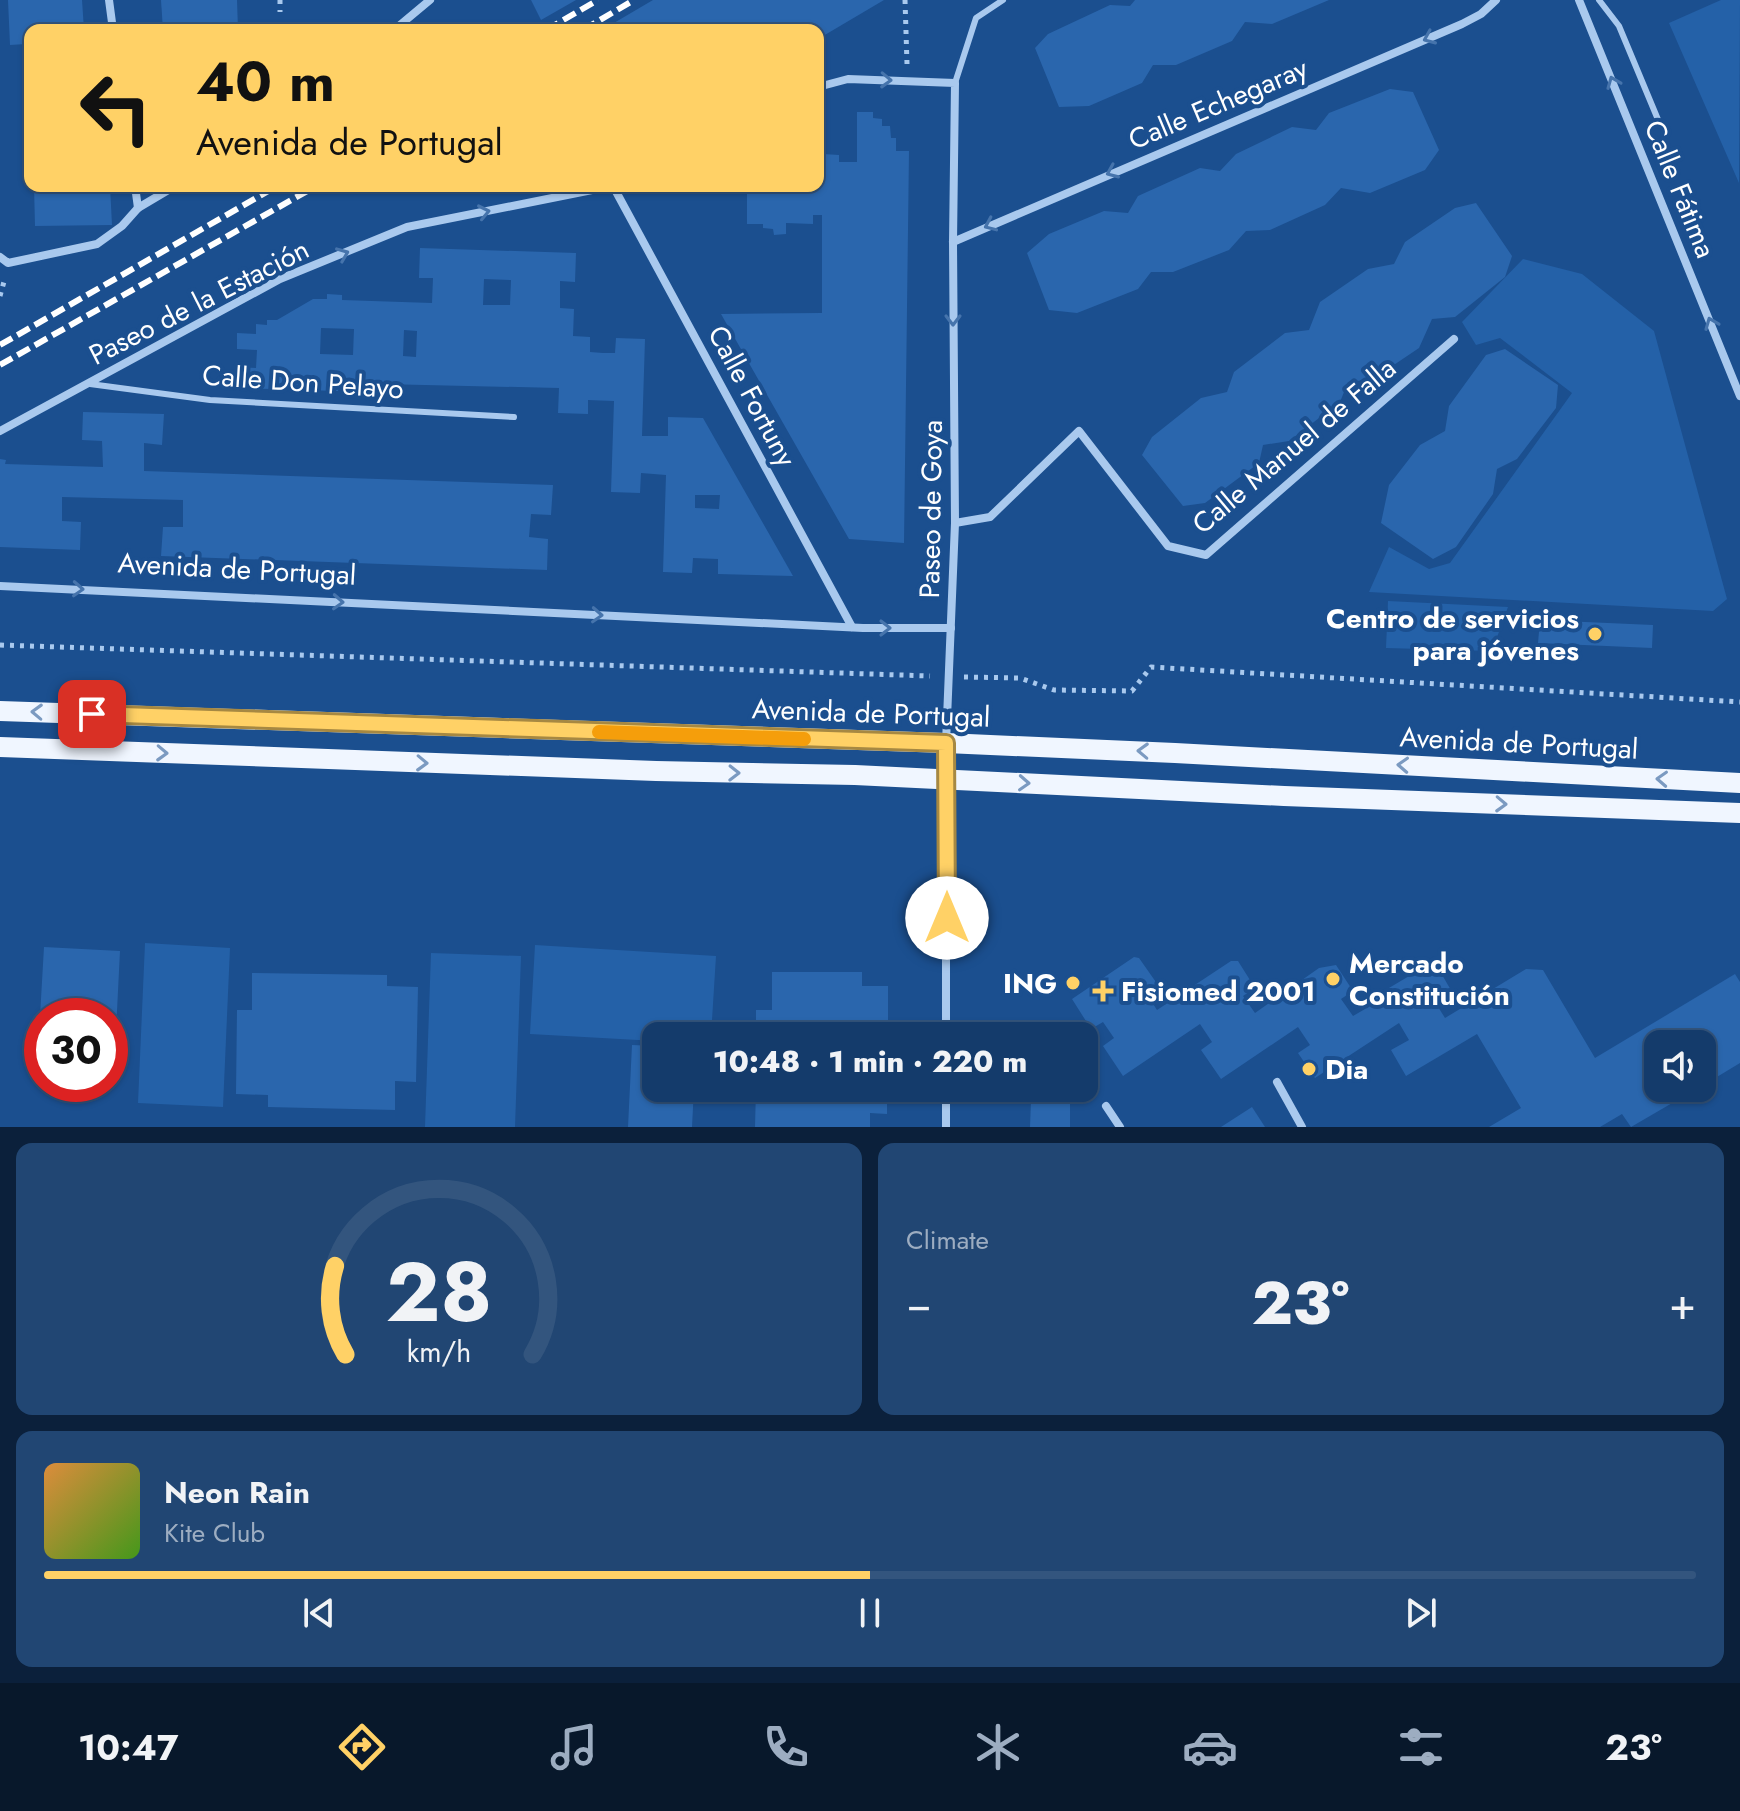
<!DOCTYPE html>
<html lang="en">
<head>
<meta charset="utf-8">
<style>
	:root { --surface:#143b6b; --page:#214673; --text:#f1f3f6; --muted:#9dadc1; --line:#33557e; --accent:#ffd166 }
	body { margin:0; font-family:Jost,sans-serif; background:var(--page); color:var(--text); height:100vh; display:flex; flex-direction:column; font-size:30px; white-space:nowrap }
	* { box-sizing:border-box; margin:0 }
	p { font-size:26px; color:var(--muted) }
	.icon { flex:none; width:44px; height:44px; fill:none; stroke:currentColor; stroke-width:2; stroke-linecap:round; stroke-linejoin:round }
	.map { position:relative; height:1127px; overflow:hidden }
	.panel { display:flex; flex-direction:column; gap:16px; padding:16px; background:#0b203b; flex:1 }
	.panel>* { flex:none }
	.hud { position:absolute; left:24px; top:24px; width:800px; height:168px; border-radius:16px; box-shadow:0 2px 6px #0004,0 0 0 2px var(--line); background:#ffd166; color:#111; overflow:hidden }
	.buttons { position:absolute; left:1644px; top:1030px; display:grid; gap:16px }
	.buttons a { display:grid; place-items:center; width:72px; height:72px; border-radius:16px; background:var(--surface); box-shadow:0 2px 6px #0004,0 0 0 2px var(--line); font-size:40px }
	.speed { position:absolute; left:24px; top:998px; display:flex; gap:16px; font-size:40px; font-weight:700; text-align:center }
	.speed>* { display:grid; place-content:center; width:104px; height:104px; border-radius:50%; background:var(--surface); box-shadow:0 2px 6px #0004,0 0 0 2px var(--line); line-height:1 }
	.speed .limit { border:12px solid #d22; background:#fff; color:#111 }
	.pin { position:absolute; display:grid; place-items:center; width:68px; height:68px; color:#fff; margin:-34px; border-radius:16px; box-shadow:0 4px 12px #0006 }
	.me { position:absolute; width:88px; margin:-44px; rotate:0deg; stroke-linejoin:round; filter:drop-shadow(0 0 6px #0008) }
	.turn { display:flex; align-items:center; gap:28px; height:168px; padding:0 40px; font-size:36px }
	.turn .icon { width:104px; height:104px; stroke-width:2.5 }
	.turn b { display:block; font-size:56px; line-height:68px }
	.big { font-size:60px; font-weight:800; line-height:1.1 }
	.panel .tile { flex:1; display:flex; flex-direction:column; justify-content:center; gap:12px; min-width:0; padding:0 28px; border-radius:16px; background:var(--page) }
	.panel .dial { align-items:center; gap:0 }
	.dial svg { height:208px; overflow:visible; fill:none; stroke:var(--line); stroke-width:7; stroke-linecap:round; text-anchor:middle }
	.dial text { fill:var(--text); stroke:none }
	.song { display:flex; align-items:center; gap:24px }
	.cover { width:96px; height:96px; border-radius:12px; background:linear-gradient(135deg,hsl(30 70% 55%),hsl(100 70% 35%)) }
	.played { height:8px; border-radius:4px; background:linear-gradient(90deg,var(--accent) 50%,var(--line) 50%) }
	.keys { display:flex; justify-content:space-around; direction:ltr }
	.heat { display:flex; justify-content:space-between; align-items:center; font-size:44px; direction:ltr }
	.panel .tiles { flex:1; display:grid; gap:16px; grid-template-columns:1fr 1fr }
	.tile:last-child { grid-column:span 2 }
	.trip { position:absolute; left:642px; top:1022px; width:456px; height:80px; border-radius:16px; background:var(--surface); box-shadow:0 2px 6px #0004,0 0 0 2px var(--line); font-weight:800; line-height:80px; text-align:center }
	.tabs { display:flex; height:128px; justify-content:space-around; align-items:center; background:#08182b; color:var(--muted) }
	.tabs .icon { width:56px; height:56px }
	.tabs .selected { color:var(--accent) }
	.tabs b { font-size:36px; color:var(--text) }
	.map>svg:first-child { display:block }
	.green { fill:#2461a8 }
	.building { fill:#2a66ad; fill-rule:evenodd }
	.lines { fill:none; stroke-linecap:round; stroke-linejoin:round }
	.path { stroke:#a9c9ee; stroke-width:5; stroke-dasharray:4 6; stroke-linecap:butt }
	.lane { stroke:#a9c9ee; stroke-width:6 }
	.street { stroke:#a9c9ee; stroke-width:8 }
	.primary { stroke:#f0f6ff; stroke-width:20 }
	.rail { stroke:#fff; stroke-width:6; stroke-dasharray:14 6; stroke-linecap:butt }
	.oneway { stroke:#4674ac }
	.oneway2 { stroke:#7b9ac1 }
	.route-casing { stroke:#a68842; stroke-width:20 }
	.route { stroke:#ffd166; stroke-width:14 }
	.slow { stroke:#f59e0b; stroke-width:14 }
	.poi-dot { fill:#ffd166; stroke:#1b4f8f; stroke-width:3 }
	.labels { text-anchor:middle; dominant-baseline:central; stroke-width:8; stroke-linejoin:round; paint-order:stroke }
	.street-label { font-size:28px; fill:#fff; stroke:#1b4f8f }
	.poi-label { font-size:28px; font-weight:bold; fill:#fff; stroke:#1b4f8f; text-anchor:start }
</style>
</head>
<body>
<div class="map">
<svg width="1740" height="1127" viewBox="0 0 1740 1127">
	<rect width="100%" height="100%" fill="#1b4f8f"/>
	<g class="green">
		<path d="M 1721,0 L 1740,0 L 1739,183 L 1669,23 Z"/>
		<path d="M 1523,259 L 1582,274 L 1654,331 L 1727,599 L 1713,611 L 1369,592 L 1389,547 L 1429,569 L 1450,563 L 1572,393 L 1500,338 L 1476,345 L 1462,322 Z"/>
		<path d="M 1388,601 L 1508,607 L 1492,651 L 1386,648 Z"/>
		<path d="M 145,943 L 230,948 L 223,1107 L 138,1103 Z"/>
		<path d="M 535,945 L 716,956 L 711,1036 L 656,1036 L 656,1041 L 530,1034 Z"/>
		<path d="M 431,953 L 521,956 L 515,1127 L 425,1127 Z"/>
	</g>
	<g class="building">
		<path d="M 8,0 L 82,0 L 84,30 L 30,30 L 30,69 L 28,69 L 26,44 L 10,45 Z"/>
		<path d="M 161,0 L 237,0 L 238,30 L 163,30 Z"/>
		<path d="M 531,0 L 576,0 L 541,20 Z"/>
		<path d="M 653,0 L 884,0 L 818,39 L 818,30 L 602,30 Z"/>
		<path d="M 1135,0 L 1329,0 L 1272,24 L 1245,22 L 1232,41 L 1176,65 L 1153,65 L 1142,83 L 1089,106 L 1059,107 L 1035,48 L 1048,34 L 1110,5 L 1130,6 Z"/>
		<path d="M 1390,89 L 1413,92 L 1439,150 L 1425,170 L 1370,193 L 1341,188 L 1325,205 L 1270,230 L 1246,231 L 1229,250 L 1173,272 L 1151,272 L 1138,289 L 1077,313 L 1049,310 L 1027,253 L 1049,234 L 1104,211 L 1128,213 L 1138,196 L 1200,168 L 1220,171 L 1236,154 L 1292,127 L 1316,130 L 1329,113 Z"/>
		<path d="M 857,112 L 873,112 L 873,118 L 882,119 L 882,126 L 890,126 L 891,138 L 896,138 L 896,151 L 909,151 L 904,543 L 849,539 L 721,314 L 822,313 L 822,215 L 813,215 L 813,224 L 786,223 L 786,234 L 774,235 L 773,229 L 763,228 L 763,224 L 747,224 L 747,186 L 818,186 L 818,146 L 823,146 L 823,154 L 839,155 L 839,162 L 857,162 Z"/>
		<path d="M 34,186 L 110,186 L 112,225 L 35,226 Z"/>
		<path d="M 1476,203 L 1512,256 L 1505,277 L 1455,317 L 1432,319 L 1419,348 L 1373,379 L 1348,382 L 1340,402 L 1289,441 L 1263,445 L 1259,463 L 1205,503 L 1183,506 L 1142,455 L 1152,437 L 1201,398 L 1227,392 L 1234,372 L 1285,333 L 1309,330 L 1320,302 L 1368,269 L 1394,264 L 1405,242 L 1455,208 Z"/>
		<path d="M 420,248 L 576,253 L 575,282 L 560,281 L 560,308 L 574,309 L 573,336 L 590,337 L 590,352 L 603,353 L 615,353 L 616,338 L 645,339 L 642,436 L 668,436 L 668,417 L 703,418 L 793,576 L 718,574 L 718,559 L 693,558 L 692,573 L 663,572 L 666,475 L 641,473 L 640,493 L 611,492 L 614,401 L 588,400 L 588,414 L 558,413 L 559,388 L 339,383 L 338,391 L 236,388 L 236,367 L 256,368 L 257,350 L 237,349 L 237,333 L 256,334 L 256,324 L 267,325 L 267,320 L 277,320 L 313,299 L 327,299 L 327,294 L 342,295 L 342,300 L 432,303 L 433,278 L 419,278 ZM 484,279 L 511,280 L 510,305 L 483,305 ZM 321,328 L 354,329 L 353,355 L 320,354 ZM 404,330 L 417,331 L 416,357 L 403,356 ZM 695,495 L 720,495 L 719,509 L 695,508 Z"/>
		<path d="M 1505,349 L 1558,385 L 1556,408 L 1517,459 L 1497,469 L 1493,494 L 1456,547 L 1433,559 L 1381,523 L 1389,485 L 1420,445 L 1445,431 L 1449,406 L 1486,355 Z"/>
		<path d="M 83,412 L 164,414 L 162,445 L 144,443 L 144,471 L 553,485 L 551,515 L 531,514 L 529,537 L 548,539 L 547,570 L 161,556 L 163,527 L 183,527 L 183,500 L 62,497 L 62,521 L 81,522 L 80,550 L 0,547 L 0,459 L 6,460 L 5,464 L 103,467 L 102,441 L 82,440 Z"/>
		<path d="M 1540,620 L 1653,625 L 1652,648 L 1538,643 Z"/>
		<path d="M 44,947 L 120,951 L 114,1071 L 110,1070 L 110,1016 L 40,1016 Z"/>
		<path d="M 1134,957 L 1139,958 L 1158,985 L 1146,993 L 1157,1010 L 1231,961 L 1238,961 L 1255,988 L 1243,996 L 1255,1013 L 1319,968 L 1336,965 L 1353,991 L 1341,999 L 1353,1016 L 1365,1009 L 1362,1004 L 1426,966 L 1437,966 L 1452,992 L 1435,1002 L 1445,1018 L 1526,969 L 1543,970 L 1595,1058 L 1735,974 L 1740,982 L 1740,1063 L 1702,1086 L 1702,1044 L 1658,1044 L 1658,1088 L 1698,1088 L 1631,1127 L 1622,1114 L 1600,1127 L 1489,1127 L 1521,1108 L 1477,1034 L 1406,1076 L 1391,1050 L 1409,1040 L 1399,1023 L 1315,1078 L 1298,1053 L 1310,1045 L 1298,1027 L 1221,1079 L 1201,1050 L 1212,1042 L 1200,1024 L 1123,1076 L 1103,1046 L 1114,1038 L 1103,1022 L 1091,1029 L 1072,999 Z"/>
		<path d="M 772,972 L 862,972 L 862,986 L 888,986 L 888,1036 L 756,1036 L 756,1010 L 772,1010 Z"/>
		<path d="M 252,973 L 387,975 L 387,986 L 418,987 L 416,1082 L 395,1081 L 395,1110 L 268,1107 L 268,1095 L 236,1094 L 237,1010 L 252,1010 Z"/>
		<path d="M 632,1045 L 656,1046 L 656,1088 L 694,1088 L 692,1127 L 628,1127 Z"/>
		<path d="M 756,1088 L 887,1088 L 887,1114 L 870,1113 L 870,1127 L 755,1127 Z"/>
		<path d="M 1031,1100 L 1070,1100 L 1070,1127 L 1030,1127 Z"/>
		<path d="M 1252,1107 L 1265,1127 L 1221,1127 Z"/>
	</g>
	<g class="lines">
		<g class="path">
			<path d="M 280,0 L 280,12"/>
			<path d="M 905,0 L 907,64"/>
			<path d="M 0,296 L 5,278"/>
			<path d="M 0,645 L 930,676"/>
			<path d="M 964,677 L 1020,678 L 1054,690 L 1132,691 L 1151,667 L 1740,702"/>
		</g>
		<g class="lane">
			<path d="M 1599,0 L 1619,26 L 1659,122"/>
			<path d="M 955,83 L 976,18 L 1003,0"/>
			<path d="M 90,384 L 210,400 L 514,417"/>
		</g>
		<g class="street">
			<path d="M 109,0 L 113,30"/>
			<path d="M 1579,0 L 1740,396"/>
			<path d="M 394,30 L 430,0"/>
			<path d="M 818,87 L 848,79 L 955,83 L 953,242 L 955,523 L 946,743 L 946,1036"/>
			<path d="M 135,186 L 138,208"/>
			<path d="M 613,186 L 852,627"/>
			<path d="M 953,242 L 1462,24 L 1481,14 L 1496,0"/>
			<path d="M 0,257 L 8,263 L 97,244 L 122,226 L 138,208 L 175,186"/>
			<path d="M 0,431 L 280,279 L 407,227 L 612,186"/>
			<path d="M 955,523 L 990,517 L 1079,431 L 1168,546 L 1206,555 L 1454,339"/>
			<path d="M 0,586 L 863,628 L 951,628"/>
			<path d="M 1277,1082 L 1302,1127"/>
			<path d="M 1106,1106 L 1120,1127"/>
			<path d="M 946,1127 L 946,1088"/>
		</g>
		<g class="primary">
			<path d="M 0,711 L 946,743 L 1175,753 L 1740,783"/>
			<path d="M 0,747 L 656,771 L 855,775 L 1284,796 L 1740,813"/>
		</g>
		<g class="rail">
			<path d="M 546,30 L 598,0"/>
			<path d="M 583,30 L 634,0"/>
			<path d="M 0,345 L 277,186"/>
			<path d="M 0,365 L 316,186"/>
		</g>
	</g>
	<defs><path id="oneway-chevron" d="M-2-3.5L2.5 0L-2 3.5" fill="none" stroke-width="1.6" stroke-linecap="round" stroke-linejoin="round" transform="scale(2)"/></defs>
	<g class="oneway">
		<use href="#oneway-chevron" transform="translate(1429 38) rotate(157)"/>
		<use href="#oneway-chevron" transform="translate(886 80) rotate(2)"/>
		<use href="#oneway-chevron" transform="translate(1613 82) rotate(-112)"/>
		<use href="#oneway-chevron" transform="translate(1112 172) rotate(157)"/>
		<use href="#oneway-chevron" transform="translate(484 212) rotate(-12)"/>
		<use href="#oneway-chevron" transform="translate(990 225) rotate(156)"/>
		<use href="#oneway-chevron" transform="translate(343 254) rotate(-22)"/>
		<use href="#oneway-chevron" transform="translate(953 320) rotate(90)"/>
		<use href="#oneway-chevron" transform="translate(1711 323) rotate(-112)"/>
		<use href="#oneway-chevron" transform="translate(78 589) rotate(3)"/>
		<use href="#oneway-chevron" transform="translate(338 602) rotate(3)"/>
		<use href="#oneway-chevron" transform="translate(597 615) rotate(3)"/>
		<use href="#oneway-chevron" transform="translate(885 628)"/>
	</g>
	<g class="oneway2">
		<use href="#oneway-chevron" transform="translate(37 712) rotate(-178)"/>
		<use href="#oneway-chevron" transform="translate(1143 751) rotate(-178)"/>
		<use href="#oneway-chevron" transform="translate(162 753) rotate(2)"/>
		<use href="#oneway-chevron" transform="translate(422 763) rotate(2)"/>
		<use href="#oneway-chevron" transform="translate(1403 765) rotate(-177)"/>
		<use href="#oneway-chevron" transform="translate(734 773) rotate(1)"/>
		<use href="#oneway-chevron" transform="translate(1662 779) rotate(-177)"/>
		<use href="#oneway-chevron" transform="translate(1024 783) rotate(3)"/>
		<use href="#oneway-chevron" transform="translate(1501 804) rotate(2)"/>
	</g>
	<g class="lines">
		<g class="route-casing">
			<path id="route" d="M 92,714 L 946,743 L 947,918"/>
		</g>
		<use href="#route" class="route"/>
		<path class="slow" d="M 599,732 L 804,739"/>
	</g>
	<g class="poi-dot">
		<circle cx="1595" cy="634" r="8"/>
		<circle cx="1333" cy="979" r="8"/>
		<circle cx="1073" cy="983" r="8"/>
		<path d="M1099 979h8v8h8v8h-8v8h-8v-8h-8v-8h8z"/>
		<circle cx="1309" cy="1069" r="8"/>
	</g>
	<g class="labels">
		<g class="street-label">
			<text transform="translate(1218 104) rotate(-23)">Calle Echegaray</text>
			<text transform="translate(1680 189) rotate(68)">Calle Fátima</text>
			<text transform="translate(199 302) rotate(-27)">Paseo de la Estación</text>
			<text transform="translate(303 382) rotate(4)">Calle Don Pelayo</text>
			<text transform="translate(752 396) rotate(62)">Calle Fortuny</text>
			<text transform="translate(1294 446) rotate(-40)">Calle Manuel de Falla</text>
			<text transform="translate(931 509) rotate(-89)">Paseo de Goya</text>
			<text transform="translate(237 569) rotate(3)">Avenida de Portugal</text>
			<text transform="translate(871 713) rotate(2)">Avenida de Portugal</text>
			<text transform="translate(1519 743) rotate(3)">Avenida de Portugal</text>
		</g>
		<g class="poi-label">
			<text x="1579" y="618" text-anchor="end">Centro de servicios<tspan x="1579" dy="32">para jóvenes</tspan></text>
			<text x="1349" y="963">Mercado<tspan x="1349" dy="32">Constitución</tspan></text>
			<text x="1057" y="983" text-anchor="end">ING</text>
			<text x="1121" y="991">Fisiomed 2001</text>
			<text x="1325" y="1069">Dia</text>
		</g>
	</g>
</svg>
<div class="buttons">
<a><svg class="icon" aria-label="sound" viewBox="0 0 24 24"><path d="M4 9h4l5-4v14l-5-4H4zM17 9q2 3 0 6"/></svg></a>
</div>
<div class="speed"><div class="limit">30</div></div>
<div class="pin" style="left:92px;top:714px;background:#d93025"><svg class="icon" aria-label="arrive" viewBox="0 0 24 24"><path d="M6 21V4h12l-3 4 3 4H6"/></svg></div>
<svg class="me" style="left:947px;top:918px" viewBox="-20 -20 40 40"><circle r="19" fill="#fff"/><path d="M0-13L10 11 0 6-10 11z" fill="#ffd166"/></svg>
<div class="trip">10:48 · 1 min · 220 m</div>
<div class="hud">
<div class="turn"><svg class="icon" aria-label="left" viewBox="0 0 24 24"><path d="M17 20v-9H6M10 6l-5 5 5 5"/></svg><div><b>40 m</b>Avenida de Portugal</div></div>
</div>
</div>
<section class="panel">
<div class="tiles">
<div class="tile dial"><svg viewBox="0 0 100 80">
<path d="M14 69A42 42 0 1 1 86 69"/>
<path d="M14 69A42 42 0 0 1 10 35" stroke="#ffd166"/>
<text x="50" y="56" font-size="32" font-weight="700">28</text>
<text x="50" y="72" font-size="11">km/h</text>
</svg></div>
<div class="tile"><p>Climate</p>
<div class="heat"><a>−</a><b class="big">23°</b><a>+</a></div>
</div>
<div class="tile">
<div class="song"><i class="cover"></i><div><b>Neon Rain</b><p>Kite Club</p></div></div>
<div class="played"></div>
<div class="keys"><svg class="icon" aria-label="previous" viewBox="0 0 24 24"><path d="M18 5L8 12l10 7zM5 5v14"/></svg><svg class="icon" aria-label="pause" viewBox="0 0 24 24"><path d="M8 5v14M16 5v14"/></svg><svg class="icon" aria-label="next" viewBox="0 0 24 24"><path d="M6 5l10 7-10 7zM19 5v14"/></svg></div>
</div>
</div>
</section>
<nav class="tabs">
<b>10:47</b>
<svg class="icon selected" aria-label="directions" viewBox="0 0 24 24"><path d="M12 3l9 9-9 9-9-9zM9 14v-3h6M13 9l2 2-2 2"/></svg>
<svg class="icon" aria-label="music" viewBox="0 0 24 24"><path d="M9 18V5l10-2v13"/><circle cx="6" cy="18" r="3"/><circle cx="16" cy="16" r="3"/></svg>
<svg class="icon" aria-label="phone" viewBox="0 0 24 24"><path d="M5 4h4l2 5-3 2q2 4 5 5l2-3 5 2v4C11 20 4 13 5 4z"/></svg>
<svg class="icon" aria-label="climate" viewBox="0 0 24 24"><path d="M12 3v18M4 7l16 10M4 17L20 7"/></svg>
<svg class="icon" aria-label="car" viewBox="0 0 24 24"><path d="M5 17H2v-5l4-1 3-4h7l3 4 3 1v5h-3M9 17h6M6 11h13"/><circle cx="7" cy="17" r="2"/><circle cx="17" cy="17" r="2"/></svg>
<svg class="icon" aria-label="filters" viewBox="0 0 24 24"><path d="M4 7h16M4 17h16"/><circle cx="9" cy="7" r="2"/><circle cx="15" cy="17" r="2"/></svg>
<b>23°</b>
</nav>
</body>
</html>
